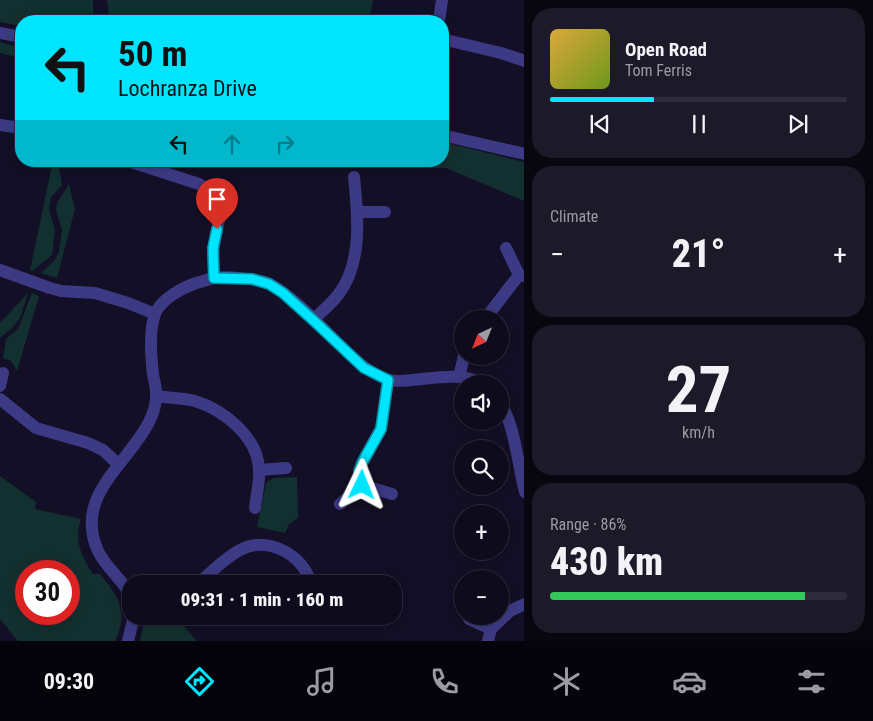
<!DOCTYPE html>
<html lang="en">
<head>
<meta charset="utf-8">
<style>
	:root { --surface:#0e0b1c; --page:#1c1929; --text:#f1f3f6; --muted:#9b9ba3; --line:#2e2b3b; --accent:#00e5ff }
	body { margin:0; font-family:"Roboto Condensed",sans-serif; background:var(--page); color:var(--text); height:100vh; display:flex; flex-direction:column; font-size:19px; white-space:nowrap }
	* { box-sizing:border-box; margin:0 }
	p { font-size:16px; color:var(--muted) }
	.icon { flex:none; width:28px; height:28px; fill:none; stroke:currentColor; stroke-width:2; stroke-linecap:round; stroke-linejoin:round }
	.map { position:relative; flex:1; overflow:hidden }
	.sheet { display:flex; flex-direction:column; gap:8px; padding:8px; background:#08060f; width:349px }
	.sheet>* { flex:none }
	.guide { position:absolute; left:15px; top:15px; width:434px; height:152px; border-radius:20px; box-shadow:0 2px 12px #0003,0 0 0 1px var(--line); background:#00e5ff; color:#111; overflow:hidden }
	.needle { width:32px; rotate:223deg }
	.buttons { position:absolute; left:454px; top:310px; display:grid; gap:10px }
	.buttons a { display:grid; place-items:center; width:55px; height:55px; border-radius:50%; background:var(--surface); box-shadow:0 2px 12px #0003,0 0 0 1px var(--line); font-size:25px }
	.speed { position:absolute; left:15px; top:560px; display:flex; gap:10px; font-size:25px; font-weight:700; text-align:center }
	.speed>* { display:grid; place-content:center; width:65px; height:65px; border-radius:50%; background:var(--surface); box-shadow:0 2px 12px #0003,0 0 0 1px var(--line); line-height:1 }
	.speed .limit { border:8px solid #d22; background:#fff; color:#111 }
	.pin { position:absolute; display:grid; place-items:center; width:42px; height:42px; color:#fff; margin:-51px -21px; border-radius:50% 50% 50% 0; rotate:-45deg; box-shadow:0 0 5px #0007 }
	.pin .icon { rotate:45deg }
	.me { position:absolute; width:55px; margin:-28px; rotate:2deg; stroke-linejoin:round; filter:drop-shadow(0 0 4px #0008) }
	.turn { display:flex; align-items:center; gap:18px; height:105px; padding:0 20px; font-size:22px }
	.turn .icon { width:65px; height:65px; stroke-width:2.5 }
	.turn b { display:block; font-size:35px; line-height:42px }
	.lanes { display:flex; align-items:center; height:48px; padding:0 20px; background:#0003; justify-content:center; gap:25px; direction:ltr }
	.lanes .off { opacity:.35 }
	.big { font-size:38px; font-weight:800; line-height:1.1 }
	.sheet .tile { flex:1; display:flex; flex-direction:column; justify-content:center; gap:8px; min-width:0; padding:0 18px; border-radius:20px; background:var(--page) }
	.sheet .dial { align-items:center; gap:0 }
	.dial b { font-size:65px; line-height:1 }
	.song { display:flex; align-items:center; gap:15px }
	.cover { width:60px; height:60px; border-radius:8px; background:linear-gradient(135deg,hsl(40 70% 55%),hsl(80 70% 35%)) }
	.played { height:5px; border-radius:2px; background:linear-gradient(90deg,var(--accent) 35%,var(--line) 35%) }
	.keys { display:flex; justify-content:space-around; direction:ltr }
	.heat { display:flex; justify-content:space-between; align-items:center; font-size:28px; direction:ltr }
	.charge { height:8px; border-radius:4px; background:linear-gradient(90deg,#34c759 86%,var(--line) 0) }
	.trip { position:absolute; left:122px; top:575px; width:280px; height:50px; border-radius:20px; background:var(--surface); box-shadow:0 2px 12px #0003,0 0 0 1px var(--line); font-weight:800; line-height:50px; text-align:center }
	.tab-bar { display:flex; height:80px; justify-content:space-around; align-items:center; background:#06040b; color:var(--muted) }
	.tab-bar .icon { width:35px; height:35px }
	.tab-bar .on { color:var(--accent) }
	.tab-bar b { font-size:22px; color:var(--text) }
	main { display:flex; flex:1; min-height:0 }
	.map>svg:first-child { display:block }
	.green { fill:#12302f; fill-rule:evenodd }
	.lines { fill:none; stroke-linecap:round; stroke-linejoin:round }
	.street { stroke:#3d3a85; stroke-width:12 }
	.route-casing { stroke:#0095a6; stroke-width:12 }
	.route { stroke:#00e5ff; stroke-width:9 }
</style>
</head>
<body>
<main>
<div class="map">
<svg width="525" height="641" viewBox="0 0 525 641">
	<rect width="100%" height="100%" fill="#130f26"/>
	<g class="green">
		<path d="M 0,0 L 93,0 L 93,19 L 92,21 L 21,21 L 21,26 L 0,22 Z"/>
		<path d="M 107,0 L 373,0 L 369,21 L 110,21 Z"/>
		<path d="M 0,42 L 21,48 L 21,58 L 0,53 Z"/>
		<path d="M 443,142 L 524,162 L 524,201 L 446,168 L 435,168 L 418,161 L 442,161 Z"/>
		<path d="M 53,161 L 58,161 L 62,185 L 51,197 L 49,209 L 55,230 L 52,255 L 32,271 L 30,270 Z"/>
		<path d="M 69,184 L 75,209 L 57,278 L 41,273 L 55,260 L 59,252 L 62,230 L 56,210 L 57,203 Z"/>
		<path d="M 28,293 L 20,318 L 12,328 L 0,338 L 0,323 Z"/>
		<path d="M 32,293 L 39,296 L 17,371 L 11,361 L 3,358 L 6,339 L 18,329 Z"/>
		<path d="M 0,476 L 36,502 L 35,509 L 81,519 C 74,539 81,557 93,574 L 100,574 C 119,597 129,612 115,641 L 18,641 L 0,619 ZM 26,571 L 69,571 L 69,614 L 26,614 Z"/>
		<path d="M 297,477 L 298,518 L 289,524 L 285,533 L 257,527 L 266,483 L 273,478 Z"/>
		<path d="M 154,616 L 175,616 L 197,641 L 140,641 L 144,621 Z"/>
	</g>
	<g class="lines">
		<g class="street">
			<path d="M 439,21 L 442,0"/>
			<path d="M 0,33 L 21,37"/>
			<path d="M 442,39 L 501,53 L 525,61"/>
			<path d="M 0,125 L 21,128"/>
			<path d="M 442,135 L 525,154"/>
			<path d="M 128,161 L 199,184 C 230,201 218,217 214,246 C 212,256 214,267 214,278"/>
			<path d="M 358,212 L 385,212"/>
			<path d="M 506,248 L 519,275 L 525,276"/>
			<path d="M 0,270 L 50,288 L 61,291 L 95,293 L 128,303 L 155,314"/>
			<path d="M 485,319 L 519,275"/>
			<path d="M 313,320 C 321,312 331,304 338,295 C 363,263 358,215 354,177"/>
			<path d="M 459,377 L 464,356"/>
			<path d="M 0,386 L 3,373"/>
			<path d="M 156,396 C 169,398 183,398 195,401 C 224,410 258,437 259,470 C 260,483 256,496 255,508"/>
			<path d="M 0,399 L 36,428 L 88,443 L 103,450 L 118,464"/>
			<path d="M 500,402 C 516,429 517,462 525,492"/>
			<path d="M 259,470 L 286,468"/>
			<path d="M 362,485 L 392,494"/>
			<path d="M 340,504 L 362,485 L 359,471 L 362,463 L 381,429 L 388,380"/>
			<path d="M 198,584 C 211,572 225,558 240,550 C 268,535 304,555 311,584"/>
			<path d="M 131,596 C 122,579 106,568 98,551 C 73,496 128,464 149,422 C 153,414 156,405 156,397 C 157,389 154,381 153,374 C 151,357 149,330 155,314 C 161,299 182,288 196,283 C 202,282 208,279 214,278 C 226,276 260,279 270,284 C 293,296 322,328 341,346 C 355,360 368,372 386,379 C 394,382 404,381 412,380 C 435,378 462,372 482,384"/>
			<path d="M 289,617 L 290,616"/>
			<path d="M 469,619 L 491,629"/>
			<path d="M 128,641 L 134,616"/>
			<path d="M 488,641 L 491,629 L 510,611 L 525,604"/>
		</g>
	</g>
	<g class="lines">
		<g class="route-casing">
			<path id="route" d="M 217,229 L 213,248 L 214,278 L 252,279 L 269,284 L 283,293 L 313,320 L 364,368 L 388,380 L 381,429 L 362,463 L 359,471 L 362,485"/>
		</g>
		<use href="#route" class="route"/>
	</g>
</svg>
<div class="buttons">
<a><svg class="needle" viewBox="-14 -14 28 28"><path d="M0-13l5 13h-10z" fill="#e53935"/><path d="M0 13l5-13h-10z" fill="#9b9ba3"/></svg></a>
<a><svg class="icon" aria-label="sound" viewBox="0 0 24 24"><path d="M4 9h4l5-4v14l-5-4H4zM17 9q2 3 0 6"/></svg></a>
<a><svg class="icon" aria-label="search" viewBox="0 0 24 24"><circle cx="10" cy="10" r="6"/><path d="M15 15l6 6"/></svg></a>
<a>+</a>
<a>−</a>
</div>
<div class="speed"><div class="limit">30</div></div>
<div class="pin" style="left:217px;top:229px;background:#d93025"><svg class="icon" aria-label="arrive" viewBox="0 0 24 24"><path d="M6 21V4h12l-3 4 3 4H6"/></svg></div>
<svg class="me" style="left:362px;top:485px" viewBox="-20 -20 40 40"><path d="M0-17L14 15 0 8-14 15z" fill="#00e5ff" stroke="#fff" stroke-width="4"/></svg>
<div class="trip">09:31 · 1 min · 160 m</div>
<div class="guide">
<div class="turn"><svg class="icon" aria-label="left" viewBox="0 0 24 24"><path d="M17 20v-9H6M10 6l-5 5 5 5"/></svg><div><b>50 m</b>Lochranza Drive</div></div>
<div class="lanes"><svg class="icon" aria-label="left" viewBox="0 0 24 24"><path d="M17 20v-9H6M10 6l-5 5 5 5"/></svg><svg class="icon off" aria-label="ahead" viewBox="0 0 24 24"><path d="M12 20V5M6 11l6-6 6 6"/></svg><svg class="icon off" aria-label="right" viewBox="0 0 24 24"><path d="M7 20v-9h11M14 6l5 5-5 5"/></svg></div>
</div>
</div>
<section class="sheet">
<div class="tile">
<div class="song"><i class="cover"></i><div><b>Open Road</b><p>Tom Ferris</p></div></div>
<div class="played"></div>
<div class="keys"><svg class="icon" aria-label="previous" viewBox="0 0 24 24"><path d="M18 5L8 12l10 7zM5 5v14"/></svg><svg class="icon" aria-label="pause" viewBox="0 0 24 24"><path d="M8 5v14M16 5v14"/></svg><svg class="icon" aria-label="next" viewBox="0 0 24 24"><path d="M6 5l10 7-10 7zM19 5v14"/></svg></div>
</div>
<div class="tile"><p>Climate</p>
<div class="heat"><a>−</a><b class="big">21°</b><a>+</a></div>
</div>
<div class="tile dial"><b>27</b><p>km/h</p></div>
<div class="tile"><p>Range · 86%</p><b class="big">430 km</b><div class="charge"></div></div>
</section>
</main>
<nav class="tab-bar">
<b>09:30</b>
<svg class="icon on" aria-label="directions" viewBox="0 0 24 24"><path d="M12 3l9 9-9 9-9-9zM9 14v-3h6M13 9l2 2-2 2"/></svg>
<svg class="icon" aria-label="music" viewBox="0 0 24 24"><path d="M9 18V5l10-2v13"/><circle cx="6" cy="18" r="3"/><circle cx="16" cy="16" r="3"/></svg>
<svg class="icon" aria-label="phone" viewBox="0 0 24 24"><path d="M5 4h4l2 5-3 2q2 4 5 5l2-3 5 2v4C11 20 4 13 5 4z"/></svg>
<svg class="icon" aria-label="climate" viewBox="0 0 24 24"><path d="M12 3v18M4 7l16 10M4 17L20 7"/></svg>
<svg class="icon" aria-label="car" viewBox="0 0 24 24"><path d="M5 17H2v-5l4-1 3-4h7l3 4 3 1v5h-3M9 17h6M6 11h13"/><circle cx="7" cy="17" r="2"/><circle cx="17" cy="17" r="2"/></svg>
<svg class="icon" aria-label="filters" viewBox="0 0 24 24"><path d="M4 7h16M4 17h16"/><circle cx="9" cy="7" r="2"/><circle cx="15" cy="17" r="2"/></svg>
</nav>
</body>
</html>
